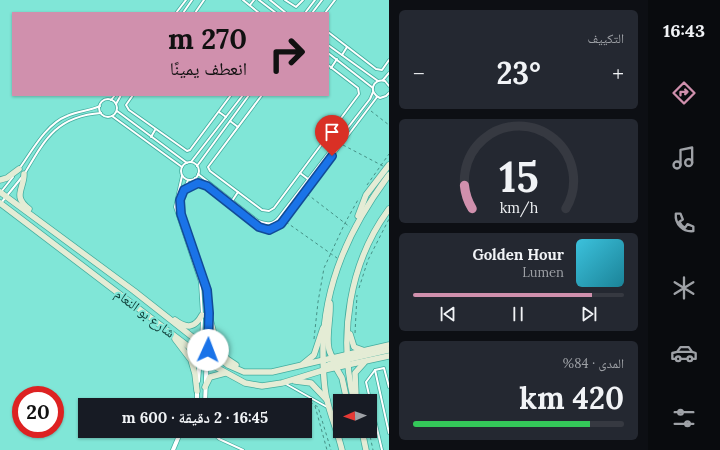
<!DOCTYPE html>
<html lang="ar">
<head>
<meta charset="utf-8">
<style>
	:root { --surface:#171b24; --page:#242831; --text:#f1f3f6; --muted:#9ea1a6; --line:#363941; --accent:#d090ad }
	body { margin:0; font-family:Lora,"Noto Naskh Arabic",serif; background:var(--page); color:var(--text); direction:rtl; height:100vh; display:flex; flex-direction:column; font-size:15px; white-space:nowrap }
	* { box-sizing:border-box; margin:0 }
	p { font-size:13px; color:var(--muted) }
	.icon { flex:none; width:22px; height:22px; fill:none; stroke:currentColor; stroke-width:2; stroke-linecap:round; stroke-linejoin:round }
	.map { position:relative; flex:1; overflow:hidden; direction:ltr }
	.panel { display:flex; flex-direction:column; gap:10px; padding:10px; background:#0d0f14; width:259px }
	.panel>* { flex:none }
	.guide { position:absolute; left:12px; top:12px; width:317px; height:84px; border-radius:0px; box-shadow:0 1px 3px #0004; direction:rtl; background:#d090ad; color:#111; overflow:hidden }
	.needle { width:26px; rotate:268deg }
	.controls { position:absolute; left:333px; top:394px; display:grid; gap:8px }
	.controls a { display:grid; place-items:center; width:44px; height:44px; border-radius:0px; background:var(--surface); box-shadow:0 1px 3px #0004; font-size:20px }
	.speed { position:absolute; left:12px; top:386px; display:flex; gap:8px; font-size:20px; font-weight:700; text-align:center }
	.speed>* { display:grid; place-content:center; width:52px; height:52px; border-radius:50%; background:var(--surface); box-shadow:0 1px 3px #0004; line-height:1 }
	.speed .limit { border:6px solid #d22; background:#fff; color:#111 }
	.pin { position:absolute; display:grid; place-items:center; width:34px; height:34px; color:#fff; margin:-41px -17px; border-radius:50% 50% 50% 0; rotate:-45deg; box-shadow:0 0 4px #0007 }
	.pin .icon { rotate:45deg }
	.me { position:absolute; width:44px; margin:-22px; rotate:2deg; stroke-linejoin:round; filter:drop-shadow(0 0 3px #0008) }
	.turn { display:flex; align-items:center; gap:14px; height:84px; padding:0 16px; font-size:18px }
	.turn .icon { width:52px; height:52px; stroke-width:2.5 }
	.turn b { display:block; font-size:28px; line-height:34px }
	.big { font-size:30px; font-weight:700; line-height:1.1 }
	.panel .card { flex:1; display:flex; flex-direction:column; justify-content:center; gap:6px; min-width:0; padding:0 14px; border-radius:6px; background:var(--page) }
	.panel .dial { align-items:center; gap:0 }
	.dial svg { height:104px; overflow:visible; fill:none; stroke:var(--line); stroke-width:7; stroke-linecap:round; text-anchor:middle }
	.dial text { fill:var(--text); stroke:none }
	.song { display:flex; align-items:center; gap:12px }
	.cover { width:48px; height:48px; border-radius:6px; background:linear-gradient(135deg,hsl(190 70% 55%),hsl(190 70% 35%)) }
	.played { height:4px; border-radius:2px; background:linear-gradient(90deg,var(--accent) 85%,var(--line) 85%) }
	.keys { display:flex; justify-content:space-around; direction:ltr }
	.heat { display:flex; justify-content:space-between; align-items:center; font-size:22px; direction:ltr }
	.charge { height:6px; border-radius:3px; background:linear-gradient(90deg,#34c759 84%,var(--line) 0) }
	.trip { position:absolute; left:78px; top:398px; width:234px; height:40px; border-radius:0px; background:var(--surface); box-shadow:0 1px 3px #0004; font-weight:700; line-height:40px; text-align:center; direction:rtl }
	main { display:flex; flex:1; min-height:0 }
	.tab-bar { display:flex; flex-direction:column; width:72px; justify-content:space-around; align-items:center; background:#090b0e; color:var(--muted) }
	.tab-bar .icon { width:28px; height:28px }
	.tab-bar .active { color:var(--accent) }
	.tab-bar b { font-size:18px; color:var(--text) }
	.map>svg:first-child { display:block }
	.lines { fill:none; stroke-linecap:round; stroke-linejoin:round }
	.lane-casing { stroke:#43ad9f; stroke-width:3.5 }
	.street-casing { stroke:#43ad9f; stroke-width:5.5 }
	.secondary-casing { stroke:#43ad9f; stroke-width:7 }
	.path { stroke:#469085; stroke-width:1; stroke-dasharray:3 3; stroke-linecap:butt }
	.lane { stroke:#fff; stroke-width:2 }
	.street { stroke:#fff; stroke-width:4 }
	.secondary { stroke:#e4ecd5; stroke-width:5.5 }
	.route-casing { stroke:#114b97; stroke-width:10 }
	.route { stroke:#1a73e8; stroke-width:7 }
	.labels { text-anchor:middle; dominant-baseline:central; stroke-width:4; stroke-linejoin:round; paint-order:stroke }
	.street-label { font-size:14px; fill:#0d3b35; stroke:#80e6d7 }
</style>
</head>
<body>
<main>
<nav class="tab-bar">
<b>16:43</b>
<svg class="icon active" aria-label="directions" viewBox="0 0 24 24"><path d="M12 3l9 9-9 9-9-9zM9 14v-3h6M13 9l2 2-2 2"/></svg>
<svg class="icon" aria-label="music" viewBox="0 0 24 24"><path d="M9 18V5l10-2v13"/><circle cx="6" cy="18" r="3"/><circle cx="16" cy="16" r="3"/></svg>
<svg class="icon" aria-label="phone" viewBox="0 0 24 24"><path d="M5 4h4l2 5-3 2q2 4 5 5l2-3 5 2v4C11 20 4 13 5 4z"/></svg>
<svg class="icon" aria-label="climate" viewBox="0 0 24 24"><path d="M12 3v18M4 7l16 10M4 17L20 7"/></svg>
<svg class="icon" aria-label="car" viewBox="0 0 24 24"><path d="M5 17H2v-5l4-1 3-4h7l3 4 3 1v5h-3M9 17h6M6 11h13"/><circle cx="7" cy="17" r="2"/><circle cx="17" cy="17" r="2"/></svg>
<svg class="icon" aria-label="filters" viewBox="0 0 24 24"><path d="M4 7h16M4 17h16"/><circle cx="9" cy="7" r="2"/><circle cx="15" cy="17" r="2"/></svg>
</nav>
<section class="panel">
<div class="card"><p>التكييف</p>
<div class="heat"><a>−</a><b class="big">23°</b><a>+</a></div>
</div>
<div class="card dial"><svg viewBox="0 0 100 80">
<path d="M14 69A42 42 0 1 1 86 69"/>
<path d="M14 69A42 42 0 0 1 8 51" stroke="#d090ad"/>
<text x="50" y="56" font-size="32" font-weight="700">15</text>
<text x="50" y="72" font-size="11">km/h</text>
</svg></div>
<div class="card">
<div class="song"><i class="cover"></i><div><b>Golden Hour</b><p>Lumen</p></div></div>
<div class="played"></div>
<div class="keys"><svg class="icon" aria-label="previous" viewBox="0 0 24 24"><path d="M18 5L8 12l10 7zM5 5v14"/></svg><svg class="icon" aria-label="pause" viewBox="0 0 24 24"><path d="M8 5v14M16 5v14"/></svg><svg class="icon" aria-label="next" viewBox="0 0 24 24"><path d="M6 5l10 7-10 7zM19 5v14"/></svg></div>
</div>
<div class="card"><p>المدى · 84%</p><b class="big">420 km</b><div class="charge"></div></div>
</section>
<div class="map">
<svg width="389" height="450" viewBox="0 0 389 450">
	<rect width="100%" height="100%" fill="#80e6d7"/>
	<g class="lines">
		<g class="lane-casing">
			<g id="lane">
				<path d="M 243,0 L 259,13"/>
				<path d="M 259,0 L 276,13"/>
				<path d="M 270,0 L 286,13"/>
				<path d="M 285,0 L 296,7 L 303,0"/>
				<path d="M 250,5 L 254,0"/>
				<path d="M 176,13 L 186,0"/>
				<path d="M 183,13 L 192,0"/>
				<path d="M 195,13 L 204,0"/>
				<path d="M 305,13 L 315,0"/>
				<path d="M 312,13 L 322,0"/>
				<path d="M 325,13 L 335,0"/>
				<path d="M 328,32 L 376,69 L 382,70 L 389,60"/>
				<path d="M 328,45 L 378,81"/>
				<path d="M 328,53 L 373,88"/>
				<path d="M 342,55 L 347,47"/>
				<path d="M 331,68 L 337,59"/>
				<path d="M 383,80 L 389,73"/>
				<path d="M 389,86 L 385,81 C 372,78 368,93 380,98 L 386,96 L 389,93"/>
				<path d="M 133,95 L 126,105 L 129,110 L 187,151 L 190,150 L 231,95"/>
				<path d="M 262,95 L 208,167 L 210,171 L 262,210 L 269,211 L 274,208 L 359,94 L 358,88 L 328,65"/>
				<circle cx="108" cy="108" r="9"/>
				<path d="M 111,100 L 115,95"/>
				<path d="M 116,104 L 121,95"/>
				<path d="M 117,111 L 187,163"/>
				<path d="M 219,112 L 226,117"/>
				<path d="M 112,116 L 182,167"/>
				<path d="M 230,121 L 238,127"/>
				<path d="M 334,127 L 343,134"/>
				<path d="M 151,137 L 155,130"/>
				<path d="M 191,162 L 243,95"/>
				<circle cx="190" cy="171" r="9"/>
				<path d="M 197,166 L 249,95"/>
				<path d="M 19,169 C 32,151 46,124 67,116 C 78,111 89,111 100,106"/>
				<path d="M 25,173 C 45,139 57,116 101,113"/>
				<path d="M 300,173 L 308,179"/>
				<path d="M 198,174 L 258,221 C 266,224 273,225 279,217 L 370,99 L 373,92"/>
				<path d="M 182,176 L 175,207 L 200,282 L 202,315"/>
				<path d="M 195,178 L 259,227 C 267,231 273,230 281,224 L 377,97"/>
				<path d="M 188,180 L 180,200 L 180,207 L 204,280 L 207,290 L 209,314"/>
				<path d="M 185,189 L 198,183 L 205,186"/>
				<path d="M 1,192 L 13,177"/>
				<path d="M 232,201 L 238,192"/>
				<path d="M 1,203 L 22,177"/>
				<path d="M 201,343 L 202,319"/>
				<path d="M 208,348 L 208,323"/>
				<path d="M 375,370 L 389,433"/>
				<path d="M 286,384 L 327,407"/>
				<path d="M 210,431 L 219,439 L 243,450"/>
				<path d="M 382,450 L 366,382 L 375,370 L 384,368 L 389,387"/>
			</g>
		</g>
		<g class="street-casing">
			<g id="street">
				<path d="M 198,381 L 201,345"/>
				<path d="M 197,405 L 197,389"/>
				<path d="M 205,405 L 207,350"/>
				<path d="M 173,450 L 181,431"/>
			</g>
		</g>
		<g class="secondary-casing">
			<g id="secondary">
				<path d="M 24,174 C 24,189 12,196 29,209"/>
				<path d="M 0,180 L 7,178 L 19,169"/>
				<path d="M 0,192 L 134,291 L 228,365 L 244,372 L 272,372 L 389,345"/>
				<path d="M 0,203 L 214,366 L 245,383 L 262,386 L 282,383 L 324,370 L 389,356"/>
				<path d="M 358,216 L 366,195 L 389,165"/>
				<path d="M 330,303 C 332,324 317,359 346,365"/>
				<path d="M 209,315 L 217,346 L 227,359 L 236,365"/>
				<path d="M 175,320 C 187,329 195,328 202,315"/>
				<path d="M 350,334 L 354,347 L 365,351"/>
				<path d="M 175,339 L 191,360 L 195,374 L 197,391"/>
				<path d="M 303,364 L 314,355 L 323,328"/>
				<path d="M 335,366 L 342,378 L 347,401"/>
				<path d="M 324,370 L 328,365 L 336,362 L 389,350"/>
				<path d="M 295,381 L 311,383 L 327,400"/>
				<path d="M 205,387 L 210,377 L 225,373"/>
				<path d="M 356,397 L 355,373 L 364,363"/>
				<path d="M 354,401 C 338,336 349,263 389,209"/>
				<path d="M 362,431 L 366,450"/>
				<path d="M 342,450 C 338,433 331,417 327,400 C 323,384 323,366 323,349 C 324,283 350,227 389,175"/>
			</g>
		</g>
		<g class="path">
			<path d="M 371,111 L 389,125"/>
			<path d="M 343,145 L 383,166"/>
			<path d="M 367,185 L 389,154"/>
			<path d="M 307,194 L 350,227"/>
			<path d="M 286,222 L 337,258"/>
			<path d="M 359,288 L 368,260 L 389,219"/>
			<path d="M 355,333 L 357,295"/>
			<path d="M 314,339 L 318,302 L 324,268 L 345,223 L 359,198"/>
			<path d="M 310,402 L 318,407 L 331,450"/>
			<path d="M 315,406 L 327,450"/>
			<path d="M 369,431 L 373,450"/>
		</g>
		<use href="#lane" class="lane"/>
		<use href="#street" class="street"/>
		<use href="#secondary" class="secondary"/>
	</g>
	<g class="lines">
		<g class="route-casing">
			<path id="route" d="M 208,350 L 209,313 L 207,290 L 181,214 L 180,200 L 184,190 L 198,183 L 207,186 L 259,227 L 269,230 L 281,224 L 332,156"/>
		</g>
		<use href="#route" class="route"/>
	</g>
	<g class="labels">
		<g class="street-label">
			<text transform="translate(145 313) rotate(37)">شارع بو النعام</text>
		</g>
	</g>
</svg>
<div class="controls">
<a><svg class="needle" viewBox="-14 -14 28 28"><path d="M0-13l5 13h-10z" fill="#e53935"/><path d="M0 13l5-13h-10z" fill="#9ea1a6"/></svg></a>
</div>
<div class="speed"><div class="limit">20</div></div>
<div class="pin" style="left:332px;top:156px;background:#d93025"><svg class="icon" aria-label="arrive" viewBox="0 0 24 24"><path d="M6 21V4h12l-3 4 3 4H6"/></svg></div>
<svg class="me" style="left:208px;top:350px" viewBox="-20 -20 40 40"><circle r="19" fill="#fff"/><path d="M0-13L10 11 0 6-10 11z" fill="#1a73e8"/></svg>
<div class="trip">16:45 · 2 دقيقة · 600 m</div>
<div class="guide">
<div class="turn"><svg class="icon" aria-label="right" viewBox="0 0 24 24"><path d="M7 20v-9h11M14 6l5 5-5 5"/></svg><div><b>270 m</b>انعطف يمينًا</div></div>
</div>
</div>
</main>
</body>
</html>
